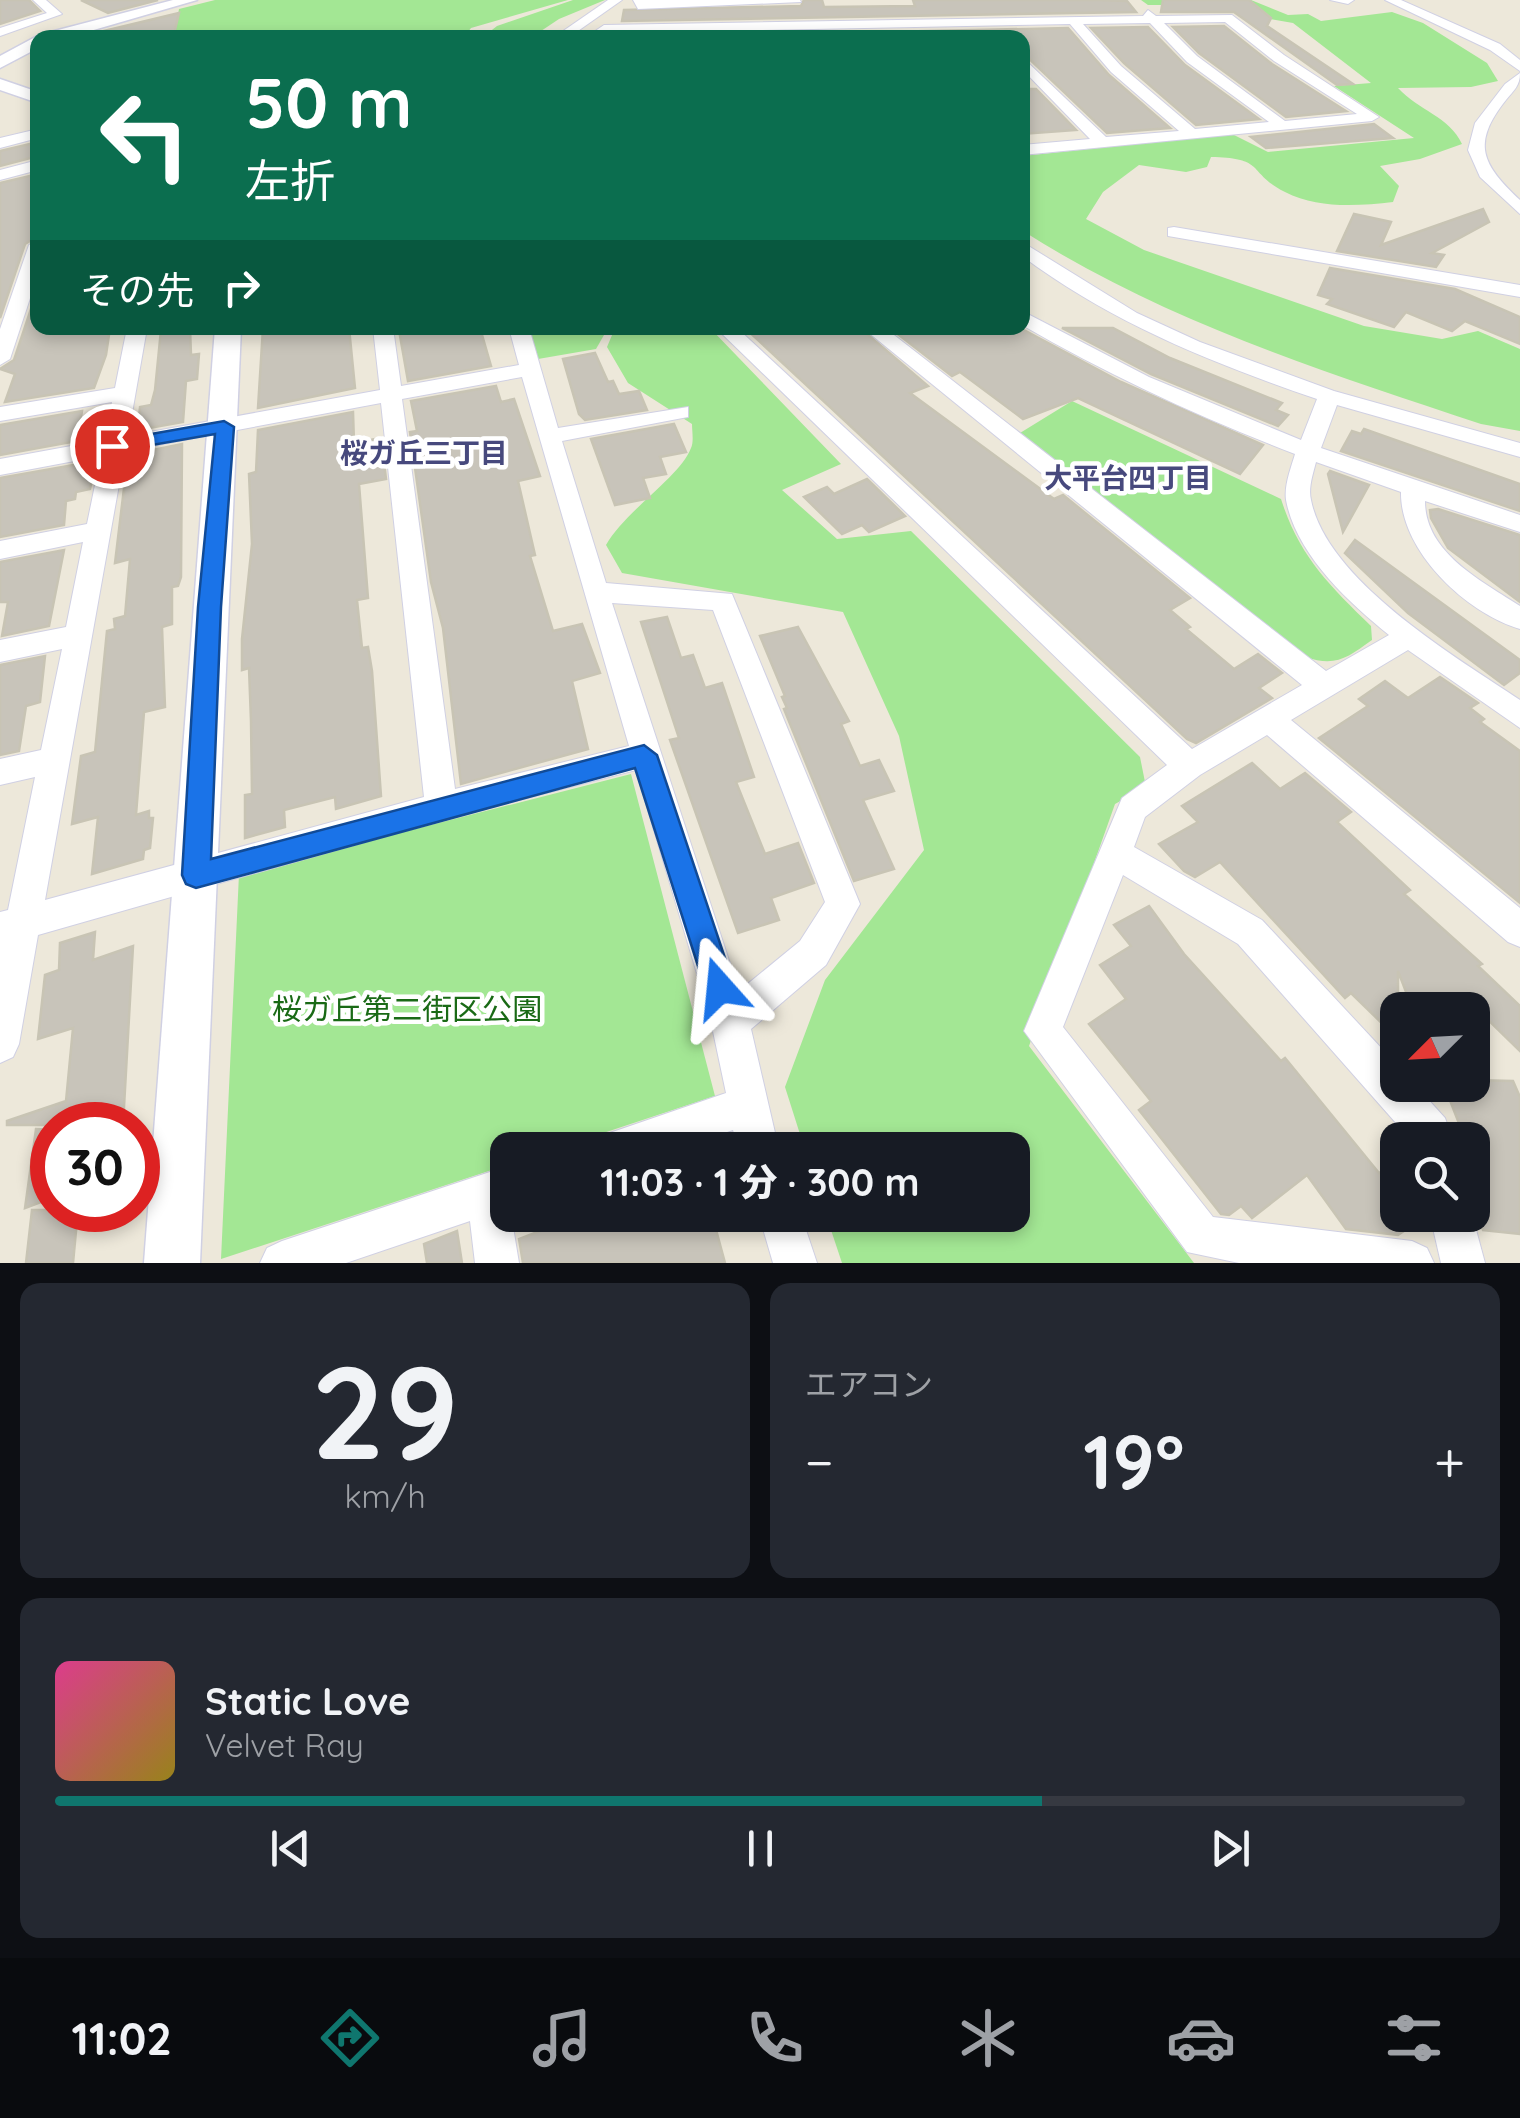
<!DOCTYPE html>
<html lang="ja">
<head>
<meta charset="utf-8">
<style>
	:root { --surface:#171b24; --page:#242831; --text:#f1f3f6; --muted:#9ea1a6; --line:#363941; --accent:#0f766e }
	body { margin:0; font-family:Quicksand,"Noto Sans JP",sans-serif; background:var(--page); color:var(--text); height:100vh; display:flex; flex-direction:column; font-size:38px; white-space:nowrap }
	* { box-sizing:border-box; margin:0 }
	p { font-size:32px; color:var(--muted) }
	.icon { flex:none; width:55px; height:55px; fill:none; stroke:currentColor; stroke-width:2; stroke-linecap:round; stroke-linejoin:round }
	.map { position:relative; height:1263px; overflow:hidden }
	.panel { display:flex; flex-direction:column; gap:20px; padding:20px; background:#0d0f14; flex:1 }
	.panel>* { flex:none }
	.hud { position:absolute; left:30px; top:30px; width:1000px; height:305px; border-radius:20px; box-shadow:0 5px 15px #0003; background:#0b6e4f; color:#fff; overflow:hidden }
	.needle { width:65px; rotate:246deg }
	.controls { position:absolute; left:1380px; top:992px; display:grid; gap:20px }
	.controls a { display:grid; place-items:center; width:110px; height:110px; border-radius:20px; background:var(--surface); box-shadow:0 5px 15px #0003; font-size:50px }
	.speed { position:absolute; left:30px; top:1102px; display:flex; gap:20px; font-size:50px; font-weight:700; text-align:center }
	.speed>* { display:grid; place-content:center; width:130px; height:130px; border-radius:50%; background:var(--surface); box-shadow:0 5px 15px #0003; line-height:1 }
	.speed .limit { border:15px solid #d22; background:#fff; color:#111 }
	.pin { position:absolute; display:grid; place-items:center; width:85px; height:85px; color:#fff; margin:-42px; border:5px solid #fff; border-radius:50%; box-shadow:0 2px 10px #0007 }
	.me { position:absolute; width:110px; margin:-55px; rotate:342deg; stroke-linejoin:round; filter:drop-shadow(0 0 8px #0008) }
	.turn { display:flex; align-items:center; gap:35px; height:210px; padding:0 50px; font-size:45px }
	.turn .icon { width:130px; height:130px; stroke-width:2.5 }
	.turn b { display:block; font-size:70px; line-height:85px }
	.then { display:flex; align-items:center; height:95px; padding:0 50px; background:#0003; gap:20px; font-size:38px }
	.big { font-size:75px; font-weight:800; line-height:1.1 }
	.panel .widget { flex:1; display:flex; flex-direction:column; justify-content:center; gap:15px; min-width:0; padding:0 35px; border-radius:20px; background:var(--page) }
	.panel .dial { align-items:center; gap:0 }
	.dial b { font-size:130px; line-height:1 }
	.song { display:flex; align-items:center; gap:30px }
	.cover { width:120px; height:120px; border-radius:15px; background:linear-gradient(135deg,hsl(330 70% 55%),hsl(50 70% 35%)) }
	.played { height:10px; border-radius:5px; background:linear-gradient(90deg,var(--accent) 70%,var(--line) 70%) }
	.keys { display:flex; justify-content:space-around; direction:ltr }
	.heat { display:flex; justify-content:space-between; align-items:center; font-size:55px; direction:ltr }
	.panel .tiles { flex:1; display:grid; gap:20px; grid-template-columns:1fr 1fr }
	.widget:last-child { grid-column:span 2 }
	.trip { position:absolute; left:490px; top:1132px; width:540px; height:100px; border-radius:20px; background:var(--surface); box-shadow:0 5px 15px #0003; font-weight:800; line-height:100px; text-align:center }
	.tabs { display:flex; height:160px; justify-content:space-around; align-items:center; background:#090b0e; color:var(--muted) }
	.tabs .icon { width:70px; height:70px }
	.tabs .selected { color:var(--accent) }
	.tabs b { font-size:45px; color:var(--text) }
	.map>svg:first-child { display:block }
	.green { fill:#a3e794 }
	.building { fill:#c8c4ba; stroke:#c8c4b4; stroke-width:2.5 }
	.lines { fill:none; stroke-linecap:round; stroke-linejoin:round }
	.minor-casing { stroke:#d0d0e3; stroke-width:2 }
	.tertiary-casing { stroke:#d0d0e3; stroke-width:3 }
	.minor { fill:#fff; fill-rule:evenodd }
	.tertiary { fill:#fff; fill-rule:evenodd }
	.route { fill:#1a73e8; stroke:#114b97; stroke-width:2.5 }
	.labels { text-anchor:middle; dominant-baseline:central; stroke-width:9; stroke-linejoin:round; paint-order:stroke }
	.neighbourhood-label { font-size:28px; font-weight:bold; fill:#47497d; stroke:#fff }
	.near-park-label { font-size:30px; fill:#1a6a16; stroke:#fff }
</style>
</head>
<body>
<div class="map">
<svg width="1520" height="1263" viewBox="0 0 1520 1263">
	<rect width="100%" height="100%" fill="#ede8da"/>
	<g class="green">
		<path d="M 215,0 L 568,0 L 471,28 L 464,37 L 174,38 L 179,9 Z"/>
		<path d="M 573,0 L 605,0 L 559,19 L 532,37 L 483,37 L 497,26 Z"/>
		<path d="M 1141,0 L 1251,0 L 1288,15 L 1308,14 L 1321,21 L 1392,12 L 1423,23 L 1487,63 L 1498,81 L 1471,87 L 1398,88 C 1419,111 1449,116 1462,144 L 1420,159 L 1380,166 L 1399,186 L 1393,202 C 1358,206 1318,209 1285,192 C 1246,172 1267,158 1211,157 L 1207,167 L 1186,172 L 1139,165 L 1103,192 L 1086,219 L 1144,250 L 1364,326 L 1442,339 L 1478,331 L 1520,349 L 1520,431 L 1481,424 C 1322,371 1164,321 1023,231 L 1022,156 L 1232,134 L 1268,152 L 1414,138 L 1334,86 L 1371,83 L 1293,23 L 1192,5 L 1148,5 Z"/>
		<path d="M 529,328 L 608,328 L 596,349 L 538,359 Z"/>
		<path d="M 615,328 L 710,328 L 841,464 L 782,490 L 837,539 L 911,531 L 1140,757 L 1146,787 L 1115,804 L 1029,1046 L 1194,1263 L 842,1263 L 826,1215 L 1012,1215 L 1012,1150 L 805,1150 L 785,1087 L 825,980 L 924,850 L 899,736 L 843,612 L 622,573 L 606,545 C 626,510 680,477 691,448 C 694,442 692,431 692,424 L 628,383 L 607,347 Z"/>
		<path d="M 1072,401 L 1281,499 C 1299,556 1329,585 1371,626 L 1372,640 C 1347,658 1336,667 1305,657 L 1020,433 Z"/>
		<path d="M 631,774 L 715,1096 L 552,1150 L 508,1150 L 507,1165 L 221,1259 L 239,874 Z"/>
	</g>
	<g class="building">
		<path d="M 0,0 L 29,0 L 40,11 L 0,24 Z"/>
		<path d="M 81,0 L 158,0 L 108,13 Z"/>
		<path d="M 804,0 L 822,0 L 824,7 L 915,6 L 913,0 L 1099,0 L 1127,1 L 1136,12 L 622,21 L 624,10 L 801,6 Z"/>
		<path d="M 1163,0 L 1249,0 L 1271,18 L 1267,26 L 1353,84 L 1337,85 L 1234,12 L 1161,12 Z"/>
		<path d="M 179,13 L 173,38 L 105,38 L 104,31 Z"/>
		<path d="M 1224,26 L 1272,64 L 1346,111 L 1286,117 L 1199,53 L 1173,27 Z"/>
		<path d="M 1148,27 L 1185,65 L 1259,119 L 1196,125 L 1124,63 L 1091,28 Z"/>
		<path d="M 1068,28 L 1109,75 L 1170,128 L 1107,133 L 1022,52 L 1022,38 L 619,38 Z"/>
		<path d="M 1022,89 L 1036,89 L 1076,130 L 1022,134 Z"/>
		<path d="M 1374,124 L 1393,138 L 1266,148 L 1251,137 Z"/>
		<path d="M 38,142 L 38,156 L 0,166 L 0,151 Z"/>
		<path d="M 38,174 L 38,236 L 25,244 L 0,318 L 0,183 Z"/>
		<path d="M 1483,209 L 1489,222 L 1432,253 L 1444,255 L 1436,267 L 1337,251 L 1354,214 L 1391,222 L 1381,245 Z"/>
		<path d="M 1330,268 L 1455,289 L 1520,317 L 1520,344 L 1465,321 L 1452,331 L 1406,312 L 1394,327 L 1327,304 L 1332,299 L 1318,295 Z"/>
		<path d="M 38,288 L 38,328 L 110,328 L 106,355 L 94,388 L 5,402 L 15,374 L 0,369 L 14,360 Z"/>
		<path d="M 190,328 L 191,355 L 199,354 L 197,379 L 186,381 L 183,422 L 138,430 L 140,407 L 151,405 L 155,390 L 161,330 Z"/>
		<path d="M 263,328 L 349,328 L 355,388 L 258,408 Z"/>
		<path d="M 412,328 L 480,328 L 491,366 L 408,381 L 399,330 Z"/>
		<path d="M 745,328 L 860,328 L 928,386 L 910,393 L 1054,499 L 1063,495 L 1190,598 L 1170,610 L 1190,627 L 1186,629 L 1234,669 L 1258,654 L 1282,673 L 1259,688 L 1272,698 L 1196,743 L 1187,739 Z"/>
		<path d="M 890,328 L 1020,328 L 1121,382 L 1263,445 L 1240,474 L 1078,398 L 1023,419 L 960,372 L 952,376 Z"/>
		<path d="M 1062,328 L 1113,328 L 1170,358 L 1282,403 L 1276,410 L 1288,415 L 1278,426 L 1151,374 Z"/>
		<path d="M 595,353 L 608,382 L 613,381 L 619,394 L 639,391 L 647,410 L 585,420 L 579,414 L 563,359 Z"/>
		<path d="M 496,386 L 501,402 L 514,399 L 540,476 L 518,481 L 535,555 L 530,556 L 553,631 L 582,624 L 600,673 L 572,681 L 588,749 L 461,784 L 443,628 L 431,582 L 410,432 L 417,431 L 411,401 Z"/>
		<path d="M 82,411 L 77,441 L 0,455 L 0,425 Z"/>
		<path d="M 353,412 L 354,443 L 381,438 L 386,479 L 359,484 L 368,598 L 357,600 L 362,648 L 368,647 L 372,671 L 381,796 L 336,809 L 335,797 L 284,810 L 285,827 L 245,838 L 245,795 L 252,794 L 251,721 L 249,668 L 242,670 L 242,639 L 252,544 L 249,474 L 256,472 L 258,430 Z"/>
		<path d="M 674,424 L 686,452 L 660,457 L 666,474 L 643,478 L 650,498 L 615,505 L 591,439 Z"/>
		<path d="M 1364,429 L 1520,484 L 1520,511 L 1341,451 L 1352,431 L 1361,434 Z"/>
		<path d="M 182,444 L 181,577 L 178,586 L 172,587 L 172,624 L 162,627 L 165,707 L 144,712 L 136,815 L 149,811 L 149,818 L 153,818 L 150,848 L 144,850 L 143,859 L 92,874 L 98,817 L 72,824 L 81,756 L 95,752 L 107,631 L 115,629 L 114,619 L 125,616 L 130,559 L 115,563 L 128,455 Z"/>
		<path d="M 96,461 L 90,489 L 76,492 L 75,499 L 66,501 L 64,525 L 0,537 L 0,478 Z"/>
		<path d="M 1330,471 L 1369,485 L 1343,532 L 1328,474 Z"/>
		<path d="M 867,479 L 905,516 L 869,532 L 862,525 L 842,534 L 804,497 L 827,487 L 834,494 Z"/>
		<path d="M 1438,509 L 1520,535 L 1520,602 L 1448,548 L 1431,518 L 1430,510 Z"/>
		<path d="M 1355,540 L 1520,660 L 1520,673 L 1504,685 L 1408,613 L 1345,553 Z"/>
		<path d="M 64,550 L 49,626 L 2,636 L 8,602 L 0,602 L 0,562 Z"/>
		<path d="M 667,617 L 681,658 L 693,655 L 705,688 L 722,683 L 754,777 L 736,782 L 765,854 L 798,843 L 814,883 L 771,898 L 779,920 L 738,933 L 670,740 L 679,738 L 641,622 Z"/>
		<path d="M 798,627 L 849,721 L 841,724 L 860,766 L 879,760 L 894,791 L 863,800 L 894,869 L 854,881 L 784,709 L 787,708 L 782,697 L 785,696 L 760,636 Z"/>
		<path d="M 45,656 L 40,702 L 26,706 L 19,751 L 0,755 L 0,665 Z"/>
		<path d="M 1440,677 L 1478,703 L 1470,708 L 1484,719 L 1480,722 L 1520,751 L 1520,903 L 1319,738 L 1368,706 L 1359,699 L 1385,681 L 1408,698 Z"/>
		<path d="M 1252,763 L 1280,789 L 1305,773 L 1351,812 L 1337,822 L 1410,890 L 1404,894 L 1482,964 L 1478,966 L 1520,1006 L 1520,1051 L 1478,1010 L 1413,1010 L 1398,971 L 1398,1039 L 1351,993 L 1345,998 L 1220,862 L 1195,877 L 1184,871 L 1159,844 L 1198,822 L 1182,806 Z"/>
		<path d="M 1149,906 L 1184,954 L 1281,1061 L 1285,1058 L 1379,1173 L 1398,1161 L 1398,1215 L 1426,1216 L 1398,1235 L 1346,1229 L 1307,1175 L 1252,1218 L 1241,1206 L 1229,1215 L 1221,1214 L 1139,1110 L 1151,1101 L 1089,1024 L 1126,999 L 1100,965 L 1131,946 L 1114,925 Z"/>
		<path d="M 95,932 L 93,960 L 133,946 L 123,1125 L 7,1125 L 7,1121 L 66,1101 L 73,1028 L 38,1039 L 45,975 L 59,970 L 60,943 Z"/>
		<path d="M 1472,1080 L 1513,1081 L 1520,1097 L 1520,1234 L 1483,1230 L 1472,1200 L 1472,1131 L 1462,1131 L 1444,1085 L 1472,1085 Z"/>
		<path d="M 36,1129 L 52,1130 L 52,1198 L 25,1208 Z"/>
		<path d="M 32,1210 L 78,1210 L 73,1263 L 26,1263 Z"/>
		<path d="M 581,1215 L 712,1215 L 725,1263 L 523,1263 L 519,1239 Z"/>
		<path d="M 457,1231 L 462,1263 L 427,1263 L 424,1244 Z"/>
	</g>
	<g class="lines">
		<g class="minor-casing">
			<g id="minor">
				<path d="M 33,0 L 46,0 L 62,14 L 0,36 L 0,28 L 47,13 Z"/>
				<path d="M 608,0 L 622,0 L 568,38 L 553,38 Z"/>
				<path d="M 633,0 L 800,0 L 801,2 L 638,9 Z"/>
				<path d="M 1330,0 L 1354,0 L 1348,4 Z"/>
				<path d="M 1385,0 L 1401,0 L 1500,44 L 1520,60 L 1520,71 L 1490,50 Z"/>
				<path d="M 1148,10 L 1156,16 L 1232,15 L 1284,55 L 1379,117 L 1372,121 L 1022,155 L 1022,145 L 1090,139 L 1022,69 L 1022,57 L 1106,137 L 1179,131 L 1111,72 L 1070,24 L 607,33 L 585,38 L 604,25 L 1143,16 ZM 1225,22 L 1274,61 L 1357,114 L 1285,121 L 1197,56 L 1164,23 ZM 1150,23 L 1187,62 L 1269,122 L 1195,129 L 1121,66 L 1083,24 Z"/>
				<path d="M 1520,73 C 1520,86 1514,90 1506,100 C 1471,144 1482,164 1520,200 L 1520,214 L 1480,177 L 1468,150 L 1475,123 L 1505,84 Z"/>
				<path d="M 38,129 L 38,138 L 0,148 L 0,138 Z"/>
				<path d="M 38,160 L 38,170 L 0,180 L 0,170 Z"/>
				<path d="M 1174,227 L 1520,285 L 1520,297 L 1168,236 L 1168,228 Z"/>
				<path d="M 38,240 L 38,274 L 10,359 L 0,365 L 0,329 L 29,245 Z"/>
				<path d="M 1022,242 L 1137,313 L 1200,342 L 1334,391 L 1520,443 L 1520,457 L 1337,405 L 1321,448 L 1520,515 L 1520,532 L 1425,501 C 1425,553 1482,581 1520,606 L 1520,629 C 1466,613 1400,551 1401,492 L 1316,462 C 1313,474 1308,488 1311,500 C 1327,581 1456,657 1520,700 L 1520,728 L 1408,650 L 1291,720 L 1520,908 L 1520,947 L 1508,942 L 1267,735 L 1200,775 L 1145,817 L 1134,847 L 1262,920 L 1398,1066 L 1398,1085 L 1415,1085 L 1445,1118 L 1453,1140 L 1411,1140 L 1238,944 L 1123,875 L 1063,1027 L 1213,1217 L 1412,1241 L 1427,1248 L 1434,1263 L 1239,1263 L 1187,1252 L 1024,1031 L 1122,798 L 1167,765 L 716,328 L 737,328 L 1192,749 L 1302,685 L 863,328 L 885,328 L 1326,671 L 1389,635 C 1348,602 1296,554 1286,500 C 1284,485 1291,468 1295,454 C 1201,418 1110,376 1022,325 L 1022,311 L 1149,377 L 1301,440 L 1317,399 C 1212,363 1112,323 1022,256 Z"/>
				<path d="M 127,328 L 147,328 L 128,436 L 380,390 L 373,328 L 393,328 L 401,386 L 519,365 L 509,328 L 529,328 L 558,428 L 688,407 L 688,417 L 562,441 L 606,583 L 732,594 L 860,904 L 826,965 L 751,1029 L 779,1150 L 739,1150 L 733,1130 L 674,1150 L 595,1150 L 601,1136 L 726,1093 L 710,1017 L 636,770 L 441,820 L 38,935 L 19,1044 L 13,1057 L 0,1063 L 0,912 L 8,910 L 35,777 L 0,785 L 0,759 L 41,750 L 62,649 L 0,662 L 0,640 L 66,627 L 83,542 L 0,559 L 0,541 L 87,524 L 101,456 L 0,475 L 0,459 L 104,440 L 112,402 L 0,421 L 0,407 L 115,388 ZM 522,377 L 629,746 L 455,789 L 402,399 ZM 381,403 L 424,797 L 45,900 L 125,451 ZM 612,603 L 713,610 L 825,902 L 800,941 L 739,991 Z"/>
				<path d="M 508,1166 L 508,1215 L 511,1215 L 519,1263 L 475,1263 L 470,1221 L 346,1263 L 260,1263 L 267,1248 L 282,1241 Z"/>
				<path d="M 759,1215 L 801,1215 L 817,1263 L 773,1263 Z"/>
				<path d="M 1430,1215 L 1472,1215 L 1485,1263 L 1441,1263 Z"/>
			</g>
		</g>
		<g class="tertiary-casing">
			<g id="tertiary">
				<path d="M 173,0 L 197,0 L 66,38 L 38,38 L 38,48 L 0,68 L 0,56 L 39,35 Z"/>
				<path d="M 0,79 L 38,92 L 38,103 L 0,90 Z"/>
				<path d="M 215,328 L 241,328 L 200,1263 L 144,1263 Z"/>
			</g>
		</g>
		<use href="#minor" class="minor"/>
		<use href="#tertiary" class="tertiary"/>
	</g>
	<path class="route" d="M 224,421 L 234,427 L 221,607 L 211,859 L 644,745 L 657,755 L 735,988 L 731,999 L 720,1004 L 709,999 L 705,988 L 635,768 L 196,888 L 186,884 L 182,875 L 198,607 L 215,434 L 112,452 L 103,446 L 112,441 Z"/>
	<g class="labels">
		<g class="neighbourhood-label">
			<text x="424" y="452">桜ガ丘三丁目</text>
			<text x="1128" y="477">大平台四丁目</text>
		</g>
		<g class="near-park-label">
			<text x="407" y="1009">桜ガ丘第二街区公園</text>
		</g>
	</g>
</svg>
<div class="controls">
<a><svg class="needle" viewBox="-14 -14 28 28"><path d="M0-13l5 13h-10z" fill="#e53935"/><path d="M0 13l5-13h-10z" fill="#9ea1a6"/></svg></a>
<a><svg class="icon" aria-label="search" viewBox="0 0 24 24"><circle cx="10" cy="10" r="6"/><path d="M15 15l6 6"/></svg></a>
</div>
<div class="speed"><div class="limit">30</div></div>
<div class="pin" style="left:112px;top:446px;background:#d93025"><svg class="icon" aria-label="arrive" viewBox="0 0 24 24"><path d="M6 21V4h12l-3 4 3 4H6"/></svg></div>
<svg class="me" style="left:720px;top:988px" viewBox="-20 -20 40 40"><path d="M0-17L14 15 0 8-14 15z" fill="#1a73e8" stroke="#fff" stroke-width="4"/></svg>
<div class="trip">11:03 · 1 分 · 300 m</div>
<div class="hud">
<div class="turn"><svg class="icon" aria-label="left" viewBox="0 0 24 24"><path d="M17 20v-9H6M10 6l-5 5 5 5"/></svg><div><b>50 m</b>左折</div></div>
<div class="then">その先<svg class="icon" aria-label="right" viewBox="0 0 24 24"><path d="M7 20v-9h11M14 6l5 5-5 5"/></svg></div>
</div>
</div>
<section class="panel">
<div class="tiles">
<div class="widget dial"><b>29</b><p>km/h</p></div>
<div class="widget"><p>エアコン</p>
<div class="heat"><a>−</a><b class="big">19°</b><a>+</a></div>
</div>
<div class="widget">
<div class="song"><i class="cover"></i><div><b>Static Love</b><p>Velvet Ray</p></div></div>
<div class="played"></div>
<div class="keys"><svg class="icon" aria-label="previous" viewBox="0 0 24 24"><path d="M18 5L8 12l10 7zM5 5v14"/></svg><svg class="icon" aria-label="pause" viewBox="0 0 24 24"><path d="M8 5v14M16 5v14"/></svg><svg class="icon" aria-label="next" viewBox="0 0 24 24"><path d="M6 5l10 7-10 7zM19 5v14"/></svg></div>
</div>
</div>
</section>
<nav class="tabs">
<b>11:02</b>
<svg class="icon selected" aria-label="directions" viewBox="0 0 24 24"><path d="M12 3l9 9-9 9-9-9zM9 14v-3h6M13 9l2 2-2 2"/></svg>
<svg class="icon" aria-label="music" viewBox="0 0 24 24"><path d="M9 18V5l10-2v13"/><circle cx="6" cy="18" r="3"/><circle cx="16" cy="16" r="3"/></svg>
<svg class="icon" aria-label="phone" viewBox="0 0 24 24"><path d="M5 4h4l2 5-3 2q2 4 5 5l2-3 5 2v4C11 20 4 13 5 4z"/></svg>
<svg class="icon" aria-label="climate" viewBox="0 0 24 24"><path d="M12 3v18M4 7l16 10M4 17L20 7"/></svg>
<svg class="icon" aria-label="car" viewBox="0 0 24 24"><path d="M5 17H2v-5l4-1 3-4h7l3 4 3 1v5h-3M9 17h6M6 11h13"/><circle cx="7" cy="17" r="2"/><circle cx="17" cy="17" r="2"/></svg>
<svg class="icon" aria-label="filters" viewBox="0 0 24 24"><path d="M4 7h16M4 17h16"/><circle cx="9" cy="7" r="2"/><circle cx="15" cy="17" r="2"/></svg>
</nav>
</body>
</html>
